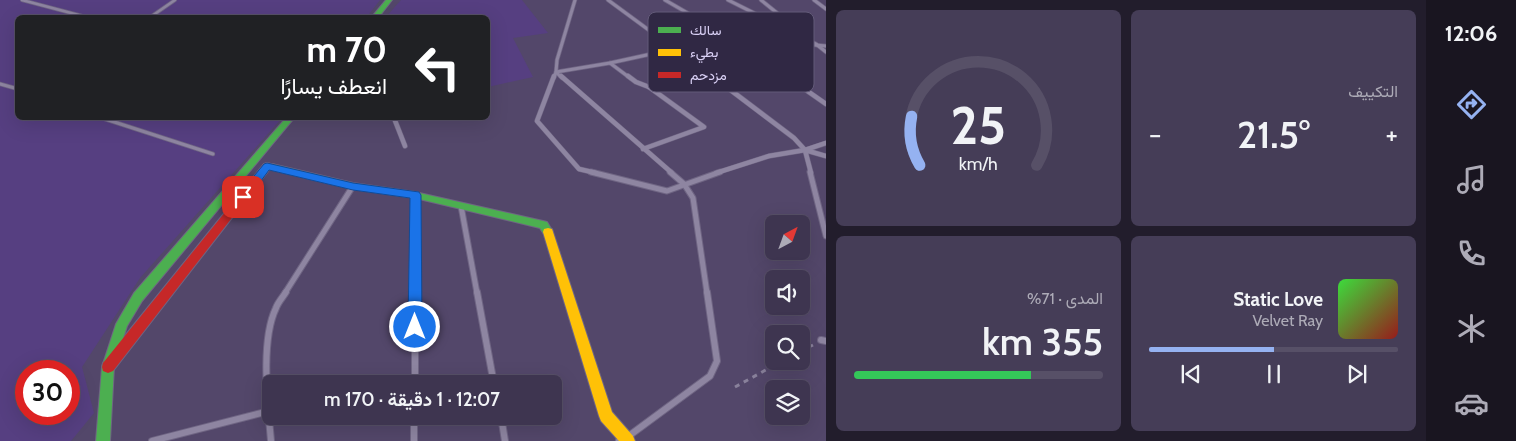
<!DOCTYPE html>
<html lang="ar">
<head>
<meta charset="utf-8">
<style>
	:root { --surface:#3e3550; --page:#453d57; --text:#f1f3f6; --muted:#adabb7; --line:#575067; --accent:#95b2f1 }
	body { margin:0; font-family:Cabin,Vazirmatn,sans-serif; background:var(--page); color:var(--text); direction:rtl; height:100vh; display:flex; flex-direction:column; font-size:19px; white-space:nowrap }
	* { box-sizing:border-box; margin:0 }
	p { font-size:16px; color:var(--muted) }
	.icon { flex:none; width:28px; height:28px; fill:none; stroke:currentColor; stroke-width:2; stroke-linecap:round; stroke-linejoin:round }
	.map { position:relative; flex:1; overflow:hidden; direction:ltr }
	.side { display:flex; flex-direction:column; gap:10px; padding:10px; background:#221d2c; width:600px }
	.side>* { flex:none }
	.hud { position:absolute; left:15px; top:15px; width:475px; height:105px; border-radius:8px; box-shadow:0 5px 20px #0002,0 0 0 1px var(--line); direction:rtl; background:#202124; color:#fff; overflow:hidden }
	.needle { width:32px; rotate:41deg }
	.fabs { position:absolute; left:765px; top:215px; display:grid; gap:10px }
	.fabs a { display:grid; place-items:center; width:45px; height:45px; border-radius:8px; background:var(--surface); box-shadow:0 5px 20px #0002,0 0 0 1px var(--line); font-size:25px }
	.speed { position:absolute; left:15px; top:360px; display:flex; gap:10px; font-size:25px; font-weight:700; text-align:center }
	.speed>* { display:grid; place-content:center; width:65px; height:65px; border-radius:50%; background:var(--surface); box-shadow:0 5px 20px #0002,0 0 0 1px var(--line); line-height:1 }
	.speed .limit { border:8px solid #d22; background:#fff; color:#111 }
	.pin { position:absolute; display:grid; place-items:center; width:42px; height:42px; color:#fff; margin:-21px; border-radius:10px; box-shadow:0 2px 8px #0006 }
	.me { position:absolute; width:55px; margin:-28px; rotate:0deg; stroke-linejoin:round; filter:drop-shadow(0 0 4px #0008) }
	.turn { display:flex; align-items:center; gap:18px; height:105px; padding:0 20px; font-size:22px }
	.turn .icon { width:65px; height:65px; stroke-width:2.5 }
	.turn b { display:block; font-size:35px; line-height:42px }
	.big { font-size:38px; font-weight:600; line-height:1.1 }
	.side .card { flex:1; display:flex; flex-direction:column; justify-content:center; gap:8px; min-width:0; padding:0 18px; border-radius:8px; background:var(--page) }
	.side .dial { align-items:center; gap:0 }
	.dial svg { height:130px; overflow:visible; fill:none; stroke:var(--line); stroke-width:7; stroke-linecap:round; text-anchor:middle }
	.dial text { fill:var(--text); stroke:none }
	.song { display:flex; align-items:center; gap:15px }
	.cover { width:60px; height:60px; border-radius:8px; background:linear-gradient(135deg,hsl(120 70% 55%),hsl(0 70% 35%)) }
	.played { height:5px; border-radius:2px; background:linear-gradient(90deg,var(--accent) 50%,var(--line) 50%) }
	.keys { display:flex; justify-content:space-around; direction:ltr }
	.heat { display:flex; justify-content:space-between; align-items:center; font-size:28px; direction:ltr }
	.charge { height:8px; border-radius:4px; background:linear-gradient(90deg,#34c759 71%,var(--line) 0) }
	.side .tiles { flex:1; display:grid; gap:10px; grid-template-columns:repeat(2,1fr) }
	.trip { position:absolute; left:262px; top:375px; width:300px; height:50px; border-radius:8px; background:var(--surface); box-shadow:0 5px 20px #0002,0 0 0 1px var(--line); font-weight:600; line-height:50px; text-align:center; direction:rtl }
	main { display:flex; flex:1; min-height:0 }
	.tab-bar { display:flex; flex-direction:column; width:90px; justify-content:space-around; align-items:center; background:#191520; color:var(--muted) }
	.tab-bar .icon { width:35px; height:35px }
	.tab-bar .on { color:var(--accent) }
	.tab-bar b { font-size:22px; color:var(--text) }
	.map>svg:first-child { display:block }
	.built { fill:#563f81; fill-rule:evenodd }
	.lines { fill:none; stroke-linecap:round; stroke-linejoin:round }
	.lane-far1-casing { stroke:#6f6583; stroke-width:4 }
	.lane-casing { stroke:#6f6583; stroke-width:4.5 }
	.street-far3-casing { stroke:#6f6583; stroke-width:4.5 }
	.street-far2-casing { stroke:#6f6583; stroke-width:5.5 }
	.street-far1-casing { stroke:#6f6583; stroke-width:7 }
	.street-casing { stroke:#6f6583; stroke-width:8 }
	.fast-casing { stroke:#6f6583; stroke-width:2 }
	.slow-casing { stroke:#6f6583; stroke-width:2 }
	.jam-casing { stroke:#6f6583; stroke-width:2 }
	.path { stroke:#89819b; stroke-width:3; stroke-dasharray:5 5; stroke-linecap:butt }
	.lane-far1 { stroke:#8e85a1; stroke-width:2.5 }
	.lane { stroke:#8e85a1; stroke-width:3 }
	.street-far3 { stroke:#8e85a1; stroke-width:3 }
	.street-far2 { stroke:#8e85a1; stroke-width:4.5 }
	.street-far1 { stroke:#8e85a1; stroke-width:5 }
	.street { stroke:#8e85a1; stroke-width:6 }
	.fast { fill:#4caf50; fill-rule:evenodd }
	.slow { fill:#ffc107; fill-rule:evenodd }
	.jam { fill:#c62828; fill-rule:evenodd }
	.route { fill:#1a73e8; stroke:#114b97 }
	.key { fill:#302844; stroke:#635b79; stroke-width:1 }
	.key-label { font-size:14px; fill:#dad1f6 }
</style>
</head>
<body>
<main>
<nav class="tab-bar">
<b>12:06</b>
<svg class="icon on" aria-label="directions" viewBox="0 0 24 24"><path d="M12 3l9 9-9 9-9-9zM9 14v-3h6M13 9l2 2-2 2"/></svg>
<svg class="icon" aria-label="music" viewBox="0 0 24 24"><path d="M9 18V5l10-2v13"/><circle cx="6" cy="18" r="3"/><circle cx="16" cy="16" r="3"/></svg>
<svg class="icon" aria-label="phone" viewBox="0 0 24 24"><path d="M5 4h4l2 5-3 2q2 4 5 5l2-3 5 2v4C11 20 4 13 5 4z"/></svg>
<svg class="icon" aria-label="climate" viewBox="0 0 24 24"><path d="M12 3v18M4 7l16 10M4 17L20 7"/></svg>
<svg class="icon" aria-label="car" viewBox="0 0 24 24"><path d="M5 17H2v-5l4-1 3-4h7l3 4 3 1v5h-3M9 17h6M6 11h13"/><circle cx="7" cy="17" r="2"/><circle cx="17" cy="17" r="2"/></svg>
</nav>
<section class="side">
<div class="tiles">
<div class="card"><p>التكييف</p>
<div class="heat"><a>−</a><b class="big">21.5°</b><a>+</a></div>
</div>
<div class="card dial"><svg viewBox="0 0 100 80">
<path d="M14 69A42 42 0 1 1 86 69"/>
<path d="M14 69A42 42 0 0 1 9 39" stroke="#95b2f1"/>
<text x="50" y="56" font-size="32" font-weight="700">25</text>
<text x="50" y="72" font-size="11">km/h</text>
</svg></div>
<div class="card">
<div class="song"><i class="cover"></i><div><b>Static Love</b><p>Velvet Ray</p></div></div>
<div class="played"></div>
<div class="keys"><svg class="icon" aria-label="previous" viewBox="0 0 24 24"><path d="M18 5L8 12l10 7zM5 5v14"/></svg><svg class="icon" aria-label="pause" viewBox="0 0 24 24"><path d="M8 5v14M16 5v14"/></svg><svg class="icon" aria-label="next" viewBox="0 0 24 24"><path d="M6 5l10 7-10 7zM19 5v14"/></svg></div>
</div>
<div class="card"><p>المدى · 71%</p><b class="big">355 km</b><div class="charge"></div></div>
</div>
</section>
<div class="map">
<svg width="826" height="441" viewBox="0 0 826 441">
	<rect width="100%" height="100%" fill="#53476a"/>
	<g class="built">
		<path d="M 0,0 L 380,0 L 366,18 L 18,18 L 18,118 L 282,118 L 140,278 L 82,367 L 94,413 L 71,441 L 0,441 ZM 26,371 L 69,371 L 69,414 L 26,414 Z"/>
		<path d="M 401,0 L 522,0 L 548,33 L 513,38 L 533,77 L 488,87 L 488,18 L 386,17 Z"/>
	</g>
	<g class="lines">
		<g class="lane-far1-casing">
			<g id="lane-far1">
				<path d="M 22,0 L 90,18"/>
				<path d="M 149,18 L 175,0"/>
			</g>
		</g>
		<g class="lane-casing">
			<g id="lane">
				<path d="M 0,84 L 18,89"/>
				<path d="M 102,118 L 213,154"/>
			</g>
		</g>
		<g class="street-far3-casing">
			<g id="street-far3">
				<path d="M 608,0 L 714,78"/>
				<path d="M 665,0 L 729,37 L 788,78"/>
				<path d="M 728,0 L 816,44 L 826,52"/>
				<path d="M 761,0 L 808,38"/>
				<path d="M 814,0 L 826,9"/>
				<path d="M 610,63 L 630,78"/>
				<path d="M 554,78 L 556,72 L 610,63 L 729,37 L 826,46"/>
				<path d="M 562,78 L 556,72 L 557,60 L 575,0"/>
				<path d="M 682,78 L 705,71"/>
			</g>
		</g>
		<g class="street-far2-casing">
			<g id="street-far2">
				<path d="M 554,76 L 537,121 L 579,169 L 596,173"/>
				<path d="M 561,76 L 672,173"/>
				<path d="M 628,76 L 636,82 L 649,87 L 704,127 L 643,149"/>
				<path d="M 712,76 L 794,138 L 805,150"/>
				<path d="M 786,76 L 826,104"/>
				<path d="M 649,87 L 687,76"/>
				<path d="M 394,118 L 405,146"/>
				<path d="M 716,173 L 769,156 L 805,150 L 826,143"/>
				<path d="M 811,173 L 805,150 L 826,156"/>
			</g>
		</g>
		<g class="street-far1-casing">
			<g id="street-far1">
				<path d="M 591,172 L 667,191 L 720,172"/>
				<path d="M 670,172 L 684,184 L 693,198 L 707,293"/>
				<path d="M 810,172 L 826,236"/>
				<path d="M 415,195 L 415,293"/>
				<path d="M 461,206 L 477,293"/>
				<path d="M 285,293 L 353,186"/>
			</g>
		</g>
		<g class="street-casing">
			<g id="street">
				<path d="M 415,292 L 415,384"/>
				<path d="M 477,292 L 494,384"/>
				<path d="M 821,340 L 826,341"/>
				<path d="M 414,416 L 414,441"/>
				<path d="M 501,416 L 505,441"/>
				<path d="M 152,441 L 269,411"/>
				<path d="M 271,441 C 268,405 260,341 276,308 C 278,302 283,297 286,292"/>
				<path d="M 619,441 L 626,438 L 710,376 L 717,361 L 707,292"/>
			</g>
		</g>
		<g class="fast-casing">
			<g id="fast">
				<path d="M 386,0 L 392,0 L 378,18 L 371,18 Z"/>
				<path d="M 286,118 L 294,118 L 142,301 L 127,326 L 114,367 L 110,441 L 96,441 L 102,367 L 116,324 L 134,293 Z"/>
				<path d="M 272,164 L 353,183 L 415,192 L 543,221 L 547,222 L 553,232 L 552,235 C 545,237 543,233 540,228 L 415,198 L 353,189 L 269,169 L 268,167 Z"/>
			</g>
		</g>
		<g class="slow-casing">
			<path id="slow" d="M 548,228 L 552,229 L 553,232 L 612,412 L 633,436 L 635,441 L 619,441 L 601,421 L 599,416 L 543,232 L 544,229 Z"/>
		</g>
		<g class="jam-casing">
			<path id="jam" d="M 267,163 L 275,165 L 276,167 L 275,169 L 269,170 L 113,371 L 108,373 L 103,371 L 102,367 L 103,363 L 264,164 Z"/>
		</g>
		<g class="path">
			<path d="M 801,351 L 813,345"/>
			<path d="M 735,387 L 782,361"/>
		</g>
		<use href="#lane-far1" class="lane-far1"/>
		<use href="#lane" class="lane"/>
		<use href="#street-far3" class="street-far3"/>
		<use href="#street-far2" class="street-far2"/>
		<use href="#street-far1" class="street-far1"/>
		<use href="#street" class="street"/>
		<use href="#fast" class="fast"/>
		<use href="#slow" class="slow"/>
		<use href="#jam" class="jam"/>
	</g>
	<path class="route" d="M 267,163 L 353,183 L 419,192 L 421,195 L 422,327 L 420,331 L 415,333 L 410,331 L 408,327 L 410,198 L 353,190 L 269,170 L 247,200 L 239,200 L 237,197 L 239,194 L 264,164 Z"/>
	<rect x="648" y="12" width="166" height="80" rx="8" class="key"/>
	<rect x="658" y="27" width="23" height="6" fill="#4caf50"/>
	<rect x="658" y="49" width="23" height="7" fill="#ffc107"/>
	<rect x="658" y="72" width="23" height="6" fill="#c62828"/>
	<g class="key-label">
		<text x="690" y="35">سالك</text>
		<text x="690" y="57">بطيء</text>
		<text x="690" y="80">مزدحم</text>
	</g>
</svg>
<div class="fabs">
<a><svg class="needle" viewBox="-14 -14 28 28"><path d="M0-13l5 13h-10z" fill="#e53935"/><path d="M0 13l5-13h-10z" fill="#adabb7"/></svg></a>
<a><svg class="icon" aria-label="sound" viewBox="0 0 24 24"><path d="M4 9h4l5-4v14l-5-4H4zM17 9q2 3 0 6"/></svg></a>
<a><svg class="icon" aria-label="search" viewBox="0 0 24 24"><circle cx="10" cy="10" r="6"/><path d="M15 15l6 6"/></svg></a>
<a><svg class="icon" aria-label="layers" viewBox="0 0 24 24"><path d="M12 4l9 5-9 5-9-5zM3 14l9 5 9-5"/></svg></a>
</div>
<div class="speed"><div class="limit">30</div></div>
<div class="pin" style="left:243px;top:197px;background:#d93025"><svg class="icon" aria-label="arrive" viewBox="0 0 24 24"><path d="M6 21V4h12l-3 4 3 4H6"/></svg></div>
<svg class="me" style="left:415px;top:327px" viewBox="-20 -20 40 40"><circle r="17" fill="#1a73e8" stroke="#fff" stroke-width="3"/><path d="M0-11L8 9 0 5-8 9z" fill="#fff"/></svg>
<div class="trip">12:07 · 1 دقيقة · 170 m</div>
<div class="hud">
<div class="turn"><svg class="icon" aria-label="left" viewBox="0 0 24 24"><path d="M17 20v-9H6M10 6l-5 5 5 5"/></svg><div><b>70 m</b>انعطف يسارًا</div></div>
</div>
</div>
</main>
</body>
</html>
